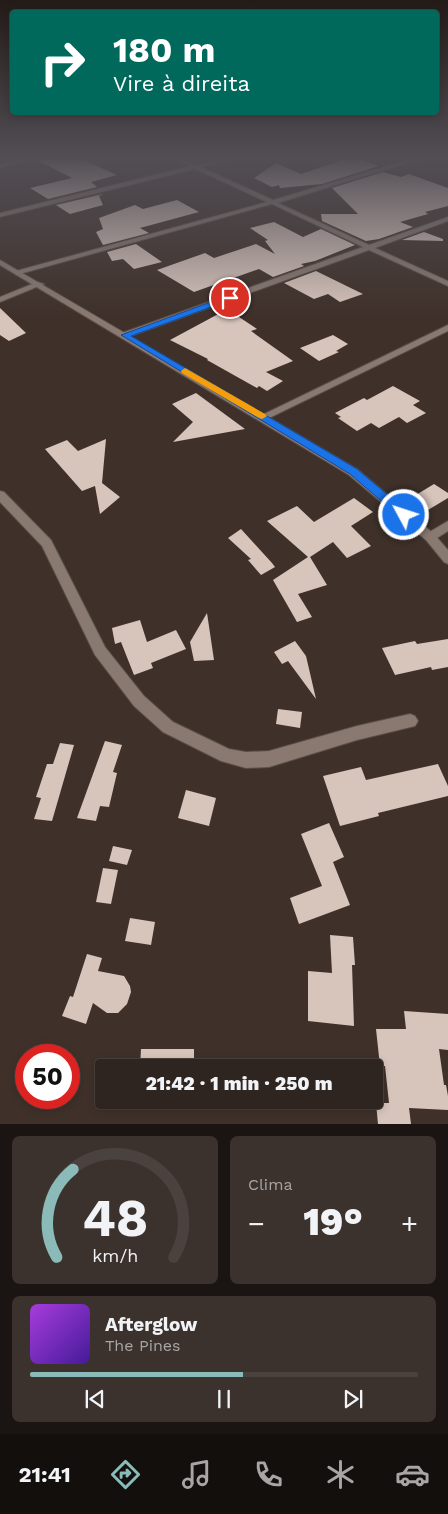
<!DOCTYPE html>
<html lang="pt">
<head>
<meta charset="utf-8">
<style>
	:root { --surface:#2f2520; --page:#3b312d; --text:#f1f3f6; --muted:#a7a5a5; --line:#4a423e; --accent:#8bbbb9 }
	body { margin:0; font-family:"Work Sans",sans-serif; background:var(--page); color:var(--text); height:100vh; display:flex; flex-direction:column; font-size:19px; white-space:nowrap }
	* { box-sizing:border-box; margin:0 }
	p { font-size:16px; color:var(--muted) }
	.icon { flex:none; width:28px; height:28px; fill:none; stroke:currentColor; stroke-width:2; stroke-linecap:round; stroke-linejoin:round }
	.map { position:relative; height:1124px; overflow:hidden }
	.details { display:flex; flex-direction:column; gap:12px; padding:12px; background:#1a1412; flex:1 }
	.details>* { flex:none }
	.hud { position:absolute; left:10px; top:10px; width:429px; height:105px; border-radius:5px; box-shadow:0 2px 8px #0003,0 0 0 1px var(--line); background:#00695c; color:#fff; overflow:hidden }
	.speed { position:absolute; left:15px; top:1044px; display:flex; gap:10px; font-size:25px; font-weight:700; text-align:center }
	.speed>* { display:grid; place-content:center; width:65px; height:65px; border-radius:50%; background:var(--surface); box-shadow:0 2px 8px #0003,0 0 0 1px var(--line); line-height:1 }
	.speed .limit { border:8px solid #d22; background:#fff; color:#111 }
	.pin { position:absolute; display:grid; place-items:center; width:42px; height:42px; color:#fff; margin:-21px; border:2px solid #fff; border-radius:50%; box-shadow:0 1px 5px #0007 }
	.me { position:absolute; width:55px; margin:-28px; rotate:310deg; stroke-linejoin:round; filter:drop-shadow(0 0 4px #0008) }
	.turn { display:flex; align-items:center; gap:18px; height:105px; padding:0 20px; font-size:22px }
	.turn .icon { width:65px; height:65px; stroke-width:2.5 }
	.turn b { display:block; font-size:35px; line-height:42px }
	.big { font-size:38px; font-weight:800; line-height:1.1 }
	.details .widget { flex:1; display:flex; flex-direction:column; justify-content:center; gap:8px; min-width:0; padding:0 18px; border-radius:8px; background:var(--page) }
	.details .dial { align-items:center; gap:0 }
	.dial svg { height:130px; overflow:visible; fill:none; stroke:var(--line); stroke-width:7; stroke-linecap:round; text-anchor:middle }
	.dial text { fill:var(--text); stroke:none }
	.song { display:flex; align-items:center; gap:15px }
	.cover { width:60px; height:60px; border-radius:8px; background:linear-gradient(135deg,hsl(280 70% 55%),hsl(260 70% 35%)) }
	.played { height:5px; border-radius:2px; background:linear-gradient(90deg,var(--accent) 55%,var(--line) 55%) }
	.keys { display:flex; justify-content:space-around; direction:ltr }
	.heat { display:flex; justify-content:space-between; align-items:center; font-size:28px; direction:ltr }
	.details .tiles { flex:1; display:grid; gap:12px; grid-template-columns:1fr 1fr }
	.widget:last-child { grid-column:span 2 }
	.trip { position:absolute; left:95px; top:1059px; width:288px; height:50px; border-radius:5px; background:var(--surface); box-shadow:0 2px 8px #0003,0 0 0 1px var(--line); font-weight:800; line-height:50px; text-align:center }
	.tabs { display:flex; height:80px; justify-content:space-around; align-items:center; background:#130f0d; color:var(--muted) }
	.tabs .icon { width:35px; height:35px }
	.tabs .current { color:var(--accent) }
	.tabs b { font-size:22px; color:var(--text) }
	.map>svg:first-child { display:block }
	.building { fill:#d7c5bc }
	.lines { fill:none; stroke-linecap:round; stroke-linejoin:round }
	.minor-casing { stroke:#5a4e48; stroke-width:2 }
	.secondary-casing { stroke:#5a4e48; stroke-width:2 }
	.minor { fill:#897970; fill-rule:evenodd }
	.secondary { fill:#897970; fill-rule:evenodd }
	.route { fill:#1a73e8; stroke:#114b97 }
	.slow { fill:#f59e0b }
</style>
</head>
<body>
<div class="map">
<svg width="448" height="1124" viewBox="0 0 448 1124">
	<rect width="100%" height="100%" fill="#3f312a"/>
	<g class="building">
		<path d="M 40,158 L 79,158 L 117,175 L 91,182 L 97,187 L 48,199 L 30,188 L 72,178 L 37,160 Z"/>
		<path d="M 349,158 L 356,158 L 379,166 L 322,184 L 280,188 L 279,185 L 272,187 L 254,178 L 276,163 L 301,174 Z"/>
		<path d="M 383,172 L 401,177 L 409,174 L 448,188 L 448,206 L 425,212 L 428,214 L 400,222 L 413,227 L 379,239 L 366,241 L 322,221 L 321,214 L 358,214 L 332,188 Z"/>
		<path d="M 103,194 L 99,196 L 103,205 L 70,214 L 56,205 Z"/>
		<path d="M 177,200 L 199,212 L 140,228 L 149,233 L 103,245 L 96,232 L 103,229 L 99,218 L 135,205 L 143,209 Z"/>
		<path d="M 274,222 L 303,237 L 321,229 L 355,245 L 315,261 L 301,264 L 304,266 L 273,277 L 259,269 L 194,292 L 157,270 L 205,253 L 214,258 L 256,244 L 275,254 L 265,241 L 268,240 L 250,228 Z"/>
		<path d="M 424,232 L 443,239 L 443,241 L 402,240 Z"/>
		<path d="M 136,244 L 162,262 L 134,269 L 123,259 L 112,261 L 107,252 Z"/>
		<path d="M 316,271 L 363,294 L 340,302 L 328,294 L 314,299 L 284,283 Z"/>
		<path d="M 0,308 L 26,333 L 9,341 L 0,335 Z"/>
		<path d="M 222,312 L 229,317 L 236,315 L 257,329 L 251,331 L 293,361 L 266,372 L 283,381 L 267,391 L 259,386 L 257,388 L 207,360 L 208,359 L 170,340 Z"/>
		<path d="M 333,335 L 348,344 L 336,351 L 339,352 L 319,361 L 300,348 Z"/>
		<path d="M 393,386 L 420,401 L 413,405 L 426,413 L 407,423 L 399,417 L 379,428 L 371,423 L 357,431 L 338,418 L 341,417 L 335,413 L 364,398 L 367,400 Z"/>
		<path d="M 196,393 L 245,429 L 173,442 L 193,422 L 172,404 Z"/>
		<path d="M 106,439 L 102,483 L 120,497 L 100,514 L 95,486 L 82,491 L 45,449 L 67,440 L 78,451 Z"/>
		<path d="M 434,484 L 448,493 L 448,498 L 428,510 L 411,498 Z"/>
		<path d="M 354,498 L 373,512 L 351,526 L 371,546 L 347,558 L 333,542 L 310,557 L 327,585 L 298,594 L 312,617 L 297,622 L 273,580 L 308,557 L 267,521 L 297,506 L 314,522 Z"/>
		<path d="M 241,529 L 272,563 L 275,567 L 261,575 L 248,560 L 251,559 L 228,538 Z"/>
		<path d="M 207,613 L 214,660 L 194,661 L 190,642 Z"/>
		<path d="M 140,620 L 147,642 L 176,630 L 186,649 L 151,663 L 153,668 L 134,675 L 121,642 L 115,644 L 112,628 Z"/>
		<path d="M 448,639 L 448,667 L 432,670 L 431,667 L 395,675 L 382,648 L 415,641 L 417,644 Z"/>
		<path d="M 295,641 L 306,656 L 316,699 L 288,661 L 282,664 L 274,652 Z"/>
		<path d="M 278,709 L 302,712 L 300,728 L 276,724 Z"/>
		<path d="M 105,741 L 122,745 L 113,772 L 117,773 L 109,807 L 100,806 L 96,821 L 77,818 Z"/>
		<path d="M 60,743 L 74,745 L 52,821 L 34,819 L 41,798 L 36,797 L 47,764 L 53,764 Z"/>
		<path d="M 438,764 L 448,786 L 448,796 L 378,813 L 379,816 L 340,826 L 323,776 L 361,767 L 366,780 Z"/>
		<path d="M 186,790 L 216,798 L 209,826 L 178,818 Z"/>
		<path d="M 329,823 L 344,857 L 333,862 L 350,905 L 299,924 L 290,898 L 322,886 L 301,834 Z"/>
		<path d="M 113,846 L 132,850 L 127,865 L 109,861 Z"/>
		<path d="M 103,868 L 118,870 L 111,904 L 96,902 Z"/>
		<path d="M 130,918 L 155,922 L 151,945 L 125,941 Z"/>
		<path d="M 330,935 L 353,937 L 355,965 L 352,965 L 354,1026 L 308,1021 L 308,971 L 332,973 Z"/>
		<path d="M 87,954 L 102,958 L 98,971 L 124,976 L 130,986 L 131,992 L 127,1004 L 118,1013 L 107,1013 L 93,1003 L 86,1024 L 62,1016 L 70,996 L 73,997 Z"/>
		<path d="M 404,1011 L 448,1014 L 448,1050 L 439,1049 L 444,1085 L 446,1085 L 448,1096 L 448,1110 L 409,1108 L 411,1124 L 378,1124 L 376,1103 L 389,1103 L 385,1066 L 380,1066 L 376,1029 L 406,1029 Z"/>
		<path d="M 141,1049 L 194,1049 L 194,1068 L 140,1068 Z"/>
	</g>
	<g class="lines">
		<g class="minor-casing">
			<g id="minor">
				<path d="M 27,158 L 38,158 L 0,168 L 0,164 Z"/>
				<path d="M 175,158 C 183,158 190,165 198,165 C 210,164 222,158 234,158 L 201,167 L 273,200 L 414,158 L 423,158 L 278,203 L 369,245 L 448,217 L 448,221 L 375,248 L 448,281 L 448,286 L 369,250 L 128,337 L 122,337 L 122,333 L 363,247 L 272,204 L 16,275 L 16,271 L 267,202 L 195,169 L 0,217 L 0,213 L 191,166 Z"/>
				<path d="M 37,282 L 44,284 L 0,302 L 0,297 Z"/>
				<path d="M 448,325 L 448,331 L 267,419 L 263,420 L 258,417 Z"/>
				<path d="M 0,491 L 4,492 L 51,540 L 105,647 L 144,696 L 173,722 L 229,749 L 246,752 L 269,751 L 357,726 L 410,714 L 415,716 L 418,721 L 415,726 L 357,740 L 269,767 L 246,768 L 221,761 L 163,732 L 134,706 L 95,655 L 42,546 L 0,502 Z"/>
				<path d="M 448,521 L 448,531 L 434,540 L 426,540 L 424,537 L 426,534 Z"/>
			</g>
		</g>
		<g class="secondary-casing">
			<path id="secondary" d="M 0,260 L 357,469 L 434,534 L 448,550 L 448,564 L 444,562 L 426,540 L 349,475 L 0,265 Z"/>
		</g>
		<use href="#minor" class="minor"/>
		<use href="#secondary" class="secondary"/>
	</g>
	<linearGradient id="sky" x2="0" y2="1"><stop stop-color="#231b17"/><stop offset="0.5" stop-color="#524e55"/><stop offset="1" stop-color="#524e55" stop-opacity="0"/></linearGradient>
	<rect width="448" height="316" fill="url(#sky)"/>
	<path class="route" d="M 230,295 L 234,298 L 233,299 L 131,336 L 357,469 L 408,512 L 410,515 L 408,518 L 401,518 L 350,474 L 121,335 Z"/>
	<path class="slow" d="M 185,368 L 265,414 L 267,416 L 262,419 L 259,418 L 182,373 L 181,371 Z"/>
</svg>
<div class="speed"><div class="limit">50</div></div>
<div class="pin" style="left:230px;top:298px;background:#d93025"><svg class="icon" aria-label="arrive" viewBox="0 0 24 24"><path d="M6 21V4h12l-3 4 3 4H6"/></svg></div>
<svg class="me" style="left:404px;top:515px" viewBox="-20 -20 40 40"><circle r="17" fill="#1a73e8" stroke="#fff" stroke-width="3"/><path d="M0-11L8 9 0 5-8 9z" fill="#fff"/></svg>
<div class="trip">21:42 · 1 min · 250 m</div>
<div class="hud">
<div class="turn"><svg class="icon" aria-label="right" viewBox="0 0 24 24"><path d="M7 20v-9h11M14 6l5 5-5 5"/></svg><div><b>180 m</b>Vire à direita</div></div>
</div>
</div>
<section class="details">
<div class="tiles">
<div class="widget dial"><svg viewBox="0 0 100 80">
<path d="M14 69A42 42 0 1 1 86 69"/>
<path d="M14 69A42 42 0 0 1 24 15" stroke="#8bbbb9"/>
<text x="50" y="56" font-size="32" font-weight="700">48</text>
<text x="50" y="72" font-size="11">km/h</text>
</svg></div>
<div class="widget"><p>Clima</p>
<div class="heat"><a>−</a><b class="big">19°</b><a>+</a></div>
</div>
<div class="widget">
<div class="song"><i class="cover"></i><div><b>Afterglow</b><p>The Pines</p></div></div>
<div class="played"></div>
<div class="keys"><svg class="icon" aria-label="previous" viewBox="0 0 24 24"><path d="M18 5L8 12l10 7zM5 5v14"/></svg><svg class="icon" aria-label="pause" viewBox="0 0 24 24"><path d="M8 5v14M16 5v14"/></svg><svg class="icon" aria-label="next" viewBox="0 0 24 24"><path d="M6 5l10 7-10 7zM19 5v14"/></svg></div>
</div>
</div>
</section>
<nav class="tabs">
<b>21:41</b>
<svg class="icon current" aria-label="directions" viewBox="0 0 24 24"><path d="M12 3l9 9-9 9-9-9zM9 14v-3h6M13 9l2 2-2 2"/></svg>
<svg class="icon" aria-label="music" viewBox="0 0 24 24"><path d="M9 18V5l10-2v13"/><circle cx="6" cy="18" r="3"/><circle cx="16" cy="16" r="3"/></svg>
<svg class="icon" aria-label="phone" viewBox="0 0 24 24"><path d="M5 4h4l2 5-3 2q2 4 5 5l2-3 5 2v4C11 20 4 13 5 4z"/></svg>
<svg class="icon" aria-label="climate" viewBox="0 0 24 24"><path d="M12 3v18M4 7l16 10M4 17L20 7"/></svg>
<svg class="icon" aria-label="car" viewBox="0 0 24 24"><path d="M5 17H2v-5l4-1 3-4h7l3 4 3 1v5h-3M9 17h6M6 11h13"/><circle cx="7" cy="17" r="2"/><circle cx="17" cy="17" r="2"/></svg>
</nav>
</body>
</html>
